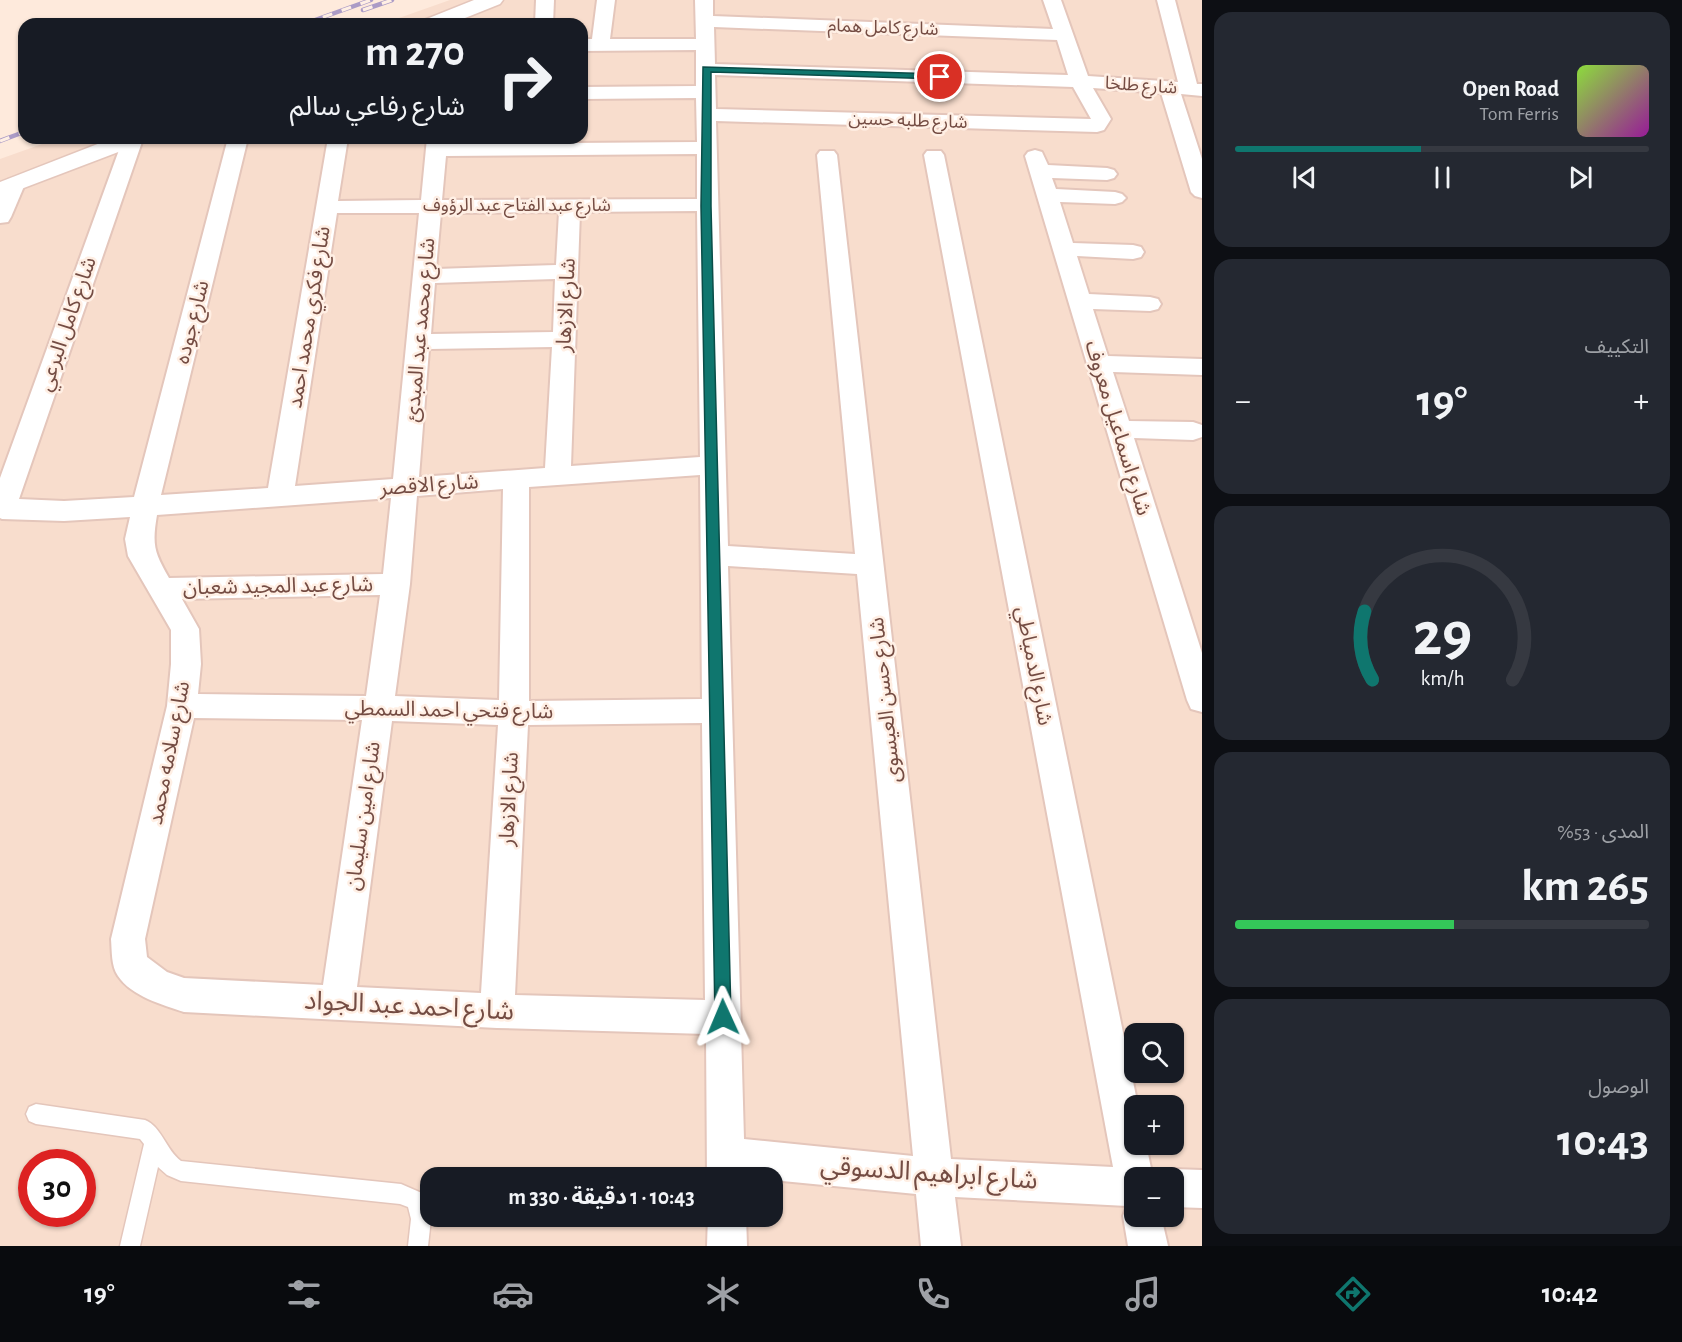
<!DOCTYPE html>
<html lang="ar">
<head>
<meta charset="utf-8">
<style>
	:root { --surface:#171b24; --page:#242831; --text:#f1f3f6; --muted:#9ea1a6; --line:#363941; --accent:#0f766e }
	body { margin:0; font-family:"Alegreya Sans","Noto Sans Arabic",sans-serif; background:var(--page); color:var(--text); direction:rtl; height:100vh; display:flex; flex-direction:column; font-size:22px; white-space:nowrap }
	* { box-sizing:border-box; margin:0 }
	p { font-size:20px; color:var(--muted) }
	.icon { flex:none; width:33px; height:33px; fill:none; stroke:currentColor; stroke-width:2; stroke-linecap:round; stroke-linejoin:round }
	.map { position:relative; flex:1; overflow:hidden; direction:ltr }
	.drawer { display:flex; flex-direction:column; gap:12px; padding:12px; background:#0d0f14; width:480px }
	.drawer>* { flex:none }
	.banner { position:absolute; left:18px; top:18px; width:570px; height:126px; border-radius:18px; box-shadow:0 2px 4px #0004; direction:rtl; background:#171b24; color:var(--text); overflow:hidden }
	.tools { position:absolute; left:1124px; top:1023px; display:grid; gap:12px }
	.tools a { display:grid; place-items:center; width:60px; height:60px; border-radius:12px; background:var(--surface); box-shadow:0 2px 4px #0004; font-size:30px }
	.speed { position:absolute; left:18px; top:1149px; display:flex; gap:12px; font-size:30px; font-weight:700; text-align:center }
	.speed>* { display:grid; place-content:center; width:78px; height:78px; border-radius:50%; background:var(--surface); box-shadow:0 2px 4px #0004; line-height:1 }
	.speed .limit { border:9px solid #d22; background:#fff; color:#111 }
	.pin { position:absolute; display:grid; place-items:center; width:51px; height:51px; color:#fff; margin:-26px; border:3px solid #fff; border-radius:50%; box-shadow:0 2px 6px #0007 }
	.me { position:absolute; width:66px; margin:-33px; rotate:359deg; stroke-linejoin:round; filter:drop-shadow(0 0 4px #0008) }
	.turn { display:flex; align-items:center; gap:21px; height:126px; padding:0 24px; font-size:27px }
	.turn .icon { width:78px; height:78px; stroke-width:2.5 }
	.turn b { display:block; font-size:42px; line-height:51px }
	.big { font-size:45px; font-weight:700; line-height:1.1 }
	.drawer .tile { flex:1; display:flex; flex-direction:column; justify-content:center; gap:9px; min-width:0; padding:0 21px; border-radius:18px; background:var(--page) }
	.drawer .dial { align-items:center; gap:0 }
	.dial svg { height:156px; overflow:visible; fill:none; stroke:var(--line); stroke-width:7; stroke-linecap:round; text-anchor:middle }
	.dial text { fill:var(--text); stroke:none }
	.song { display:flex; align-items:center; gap:18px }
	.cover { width:72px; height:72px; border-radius:9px; background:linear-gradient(135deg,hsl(90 70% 55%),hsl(300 70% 35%)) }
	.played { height:6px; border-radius:3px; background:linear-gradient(90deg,var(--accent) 45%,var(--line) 45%) }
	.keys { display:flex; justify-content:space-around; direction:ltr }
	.heat { display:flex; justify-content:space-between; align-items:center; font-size:33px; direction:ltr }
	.charge { height:9px; border-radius:4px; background:linear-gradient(90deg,#34c759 53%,var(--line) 0) }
	.trip { position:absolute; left:420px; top:1167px; width:363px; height:60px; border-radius:18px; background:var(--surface); box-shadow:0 2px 4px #0004; font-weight:700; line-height:60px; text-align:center; direction:rtl }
	.dock { display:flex; height:96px; justify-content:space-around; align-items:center; background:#090b0e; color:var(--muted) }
	.dock .icon { width:42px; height:42px }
	.dock .on { color:var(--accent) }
	.dock b { font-size:27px; color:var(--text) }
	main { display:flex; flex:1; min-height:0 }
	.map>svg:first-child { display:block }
	.residential { fill:#f8ddcd; fill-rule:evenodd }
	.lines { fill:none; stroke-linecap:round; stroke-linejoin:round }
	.service-casing { stroke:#e4c6bb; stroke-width:3 }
	.minor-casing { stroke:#e4c6bb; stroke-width:4 }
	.tertiary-casing { stroke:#e4c6bb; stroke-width:3 }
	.service { fill:#fff; fill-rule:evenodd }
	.minor { fill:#fff; fill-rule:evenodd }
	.tertiary { fill:#fff; fill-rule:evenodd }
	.rail-casing { stroke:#ab9bc6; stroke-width:4.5 }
	.rail { stroke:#ffefe4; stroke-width:3; stroke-dasharray:10; stroke-linecap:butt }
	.route { fill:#0f766e; stroke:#0a4d48; stroke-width:1.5 }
	.labels { text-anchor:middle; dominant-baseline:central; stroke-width:5; stroke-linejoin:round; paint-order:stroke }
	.far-street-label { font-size:18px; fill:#744c43; stroke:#ffefe4 }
	.street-label { font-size:21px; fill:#744c43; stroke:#ffefe4 }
	.near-street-label { font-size:26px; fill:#744c43; stroke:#ffefe4 }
</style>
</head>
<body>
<main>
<section class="drawer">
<div class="tile">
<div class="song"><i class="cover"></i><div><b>Open Road</b><p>Tom Ferris</p></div></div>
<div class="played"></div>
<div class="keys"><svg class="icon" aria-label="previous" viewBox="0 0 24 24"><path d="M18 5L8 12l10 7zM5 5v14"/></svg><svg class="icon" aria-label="pause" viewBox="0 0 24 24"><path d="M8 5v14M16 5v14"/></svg><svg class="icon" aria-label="next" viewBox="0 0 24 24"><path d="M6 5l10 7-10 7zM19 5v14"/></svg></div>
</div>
<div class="tile"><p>التكييف</p>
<div class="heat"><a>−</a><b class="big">19°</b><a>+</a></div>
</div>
<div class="tile dial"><svg viewBox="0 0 100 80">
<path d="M14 69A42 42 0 1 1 86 69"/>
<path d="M14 69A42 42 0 0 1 10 34" stroke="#0f766e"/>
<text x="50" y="56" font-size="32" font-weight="700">29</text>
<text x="50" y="72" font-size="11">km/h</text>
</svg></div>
<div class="tile"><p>المدى · 53%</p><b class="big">265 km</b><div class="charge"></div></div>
<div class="tile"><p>الوصول</p><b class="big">10:43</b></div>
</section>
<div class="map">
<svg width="1202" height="1246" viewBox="0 0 1202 1246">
	<rect width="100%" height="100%" fill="#feeadc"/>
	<path class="residential" d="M 450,0 L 1202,0 L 1202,1246 L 0,1246 L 0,159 L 59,138 L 582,138 L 582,24 L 382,24 ZM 1134,1034 L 1173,1034 L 1173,1072 L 1134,1072 ZM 1134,1106 L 1173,1106 L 1173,1144 L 1134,1144 ZM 32,1162 L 82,1162 L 82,1214 L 32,1214 ZM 430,1178 L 772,1178 L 772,1216 L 430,1216 ZM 1134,1178 L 1173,1178 L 1173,1216 L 1134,1216 Z"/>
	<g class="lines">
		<g class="service-casing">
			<path id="service" d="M 36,1104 L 145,1120 C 162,1127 166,1150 181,1161 L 401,1184 L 424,1194 L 431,1219 L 428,1246 L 408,1246 L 411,1219 L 408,1207 L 400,1204 L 181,1181 L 167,1175 L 158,1167 L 140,1246 L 120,1246 L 144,1144 L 140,1139 L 36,1124 L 29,1121 L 26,1114 L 29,1107 Z"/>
		</g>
		<g class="minor-casing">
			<g id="minor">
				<path d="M 536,0 L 554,0 L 553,24 L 535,24 Z"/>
				<path d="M 597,0 L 615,0 L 610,39 L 696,39 L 695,0 L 713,0 L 713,16 L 1053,29 L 1043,0 L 1061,0 L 1088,76 L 1178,82 L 1157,0 L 1175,0 L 1197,84 L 1202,84 L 1202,96 L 1181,94 L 1202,159 L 1202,198 L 1195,196 L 1191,192 L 1161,93 L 1093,88 L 1111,119 L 1104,130 L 1097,132 L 716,121 L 728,546 L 855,554 L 817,155 L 820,151 L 834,151 L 837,155 L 951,1159 L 1113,1167 L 924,155 L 927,151 L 941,151 L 944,155 L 1138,1106 L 1134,1106 L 1134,1144 L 1146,1144 L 1153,1178 L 1134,1178 L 1134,1216 L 1161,1216 L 1168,1246 L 1128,1246 L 1123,1216 L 1127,1206 L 955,1197 L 961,1246 L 921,1246 L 916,1194 L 772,1180 L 772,1178 L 707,1178 L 706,1034 L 497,1028 L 184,1012 C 163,1005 131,996 118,976 C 111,966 112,951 111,939 L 167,706 L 171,664 L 171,630 L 128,556 L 125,539 L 130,517 L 64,521 L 2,519 L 0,518 L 0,478 L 123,139 L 143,139 L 19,499 L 64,501 L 134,497 L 228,138 L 248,138 L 161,495 L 268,488 L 328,138 L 348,138 L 338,201 L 421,200 L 427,138 L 447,138 L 447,144 L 697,142 L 696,98 L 582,99 L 582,87 L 696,86 L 696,50 L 582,51 L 582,39 L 592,39 ZM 714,27 L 1057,40 L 1068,75 L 715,64 ZM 715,75 L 1073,87 L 1091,119 L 716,109 ZM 697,154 L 697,199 L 442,200 L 446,156 ZM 697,211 L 700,457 L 571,466 L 580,212 ZM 559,212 L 556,265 L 436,269 L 441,213 ZM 337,213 L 419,213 L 393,479 L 295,486 ZM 555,279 L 553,332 L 431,334 L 435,283 ZM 552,347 L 545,468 L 419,477 L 429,349 ZM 700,475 L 702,699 L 529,701 L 529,487 ZM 503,489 L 499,700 L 395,696 L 410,584 L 417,496 ZM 391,498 L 383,574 L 169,578 C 154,552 152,545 157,515 ZM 728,566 L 857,574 L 913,1156 L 744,1139 ZM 380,595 L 366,696 L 198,694 L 201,664 L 199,629 L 182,599 ZM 194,718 L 362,720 L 323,985 L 184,978 L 167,972 L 147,957 L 145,939 ZM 392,721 L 498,725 L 481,993 L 357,987 ZM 702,723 L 705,1000 L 515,995 L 528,725 Z"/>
				<path d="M 1035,150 L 1042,152 L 1048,165 L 1107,168 L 1114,170 L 1117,174 L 1114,178 L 1107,180 L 1052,178 L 1056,189 L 1115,192 L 1122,194 L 1126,198 L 1122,202 L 1115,204 L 1060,202 L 1073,243 L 1133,245 L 1141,247 L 1144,252 L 1141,257 L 1133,259 L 1077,256 L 1089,294 L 1150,297 L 1158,299 L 1161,304 L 1158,309 L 1150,311 L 1093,309 L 1108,356 L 1202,359 L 1202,375 L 1113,372 L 1129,421 L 1193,422 L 1202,425 L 1202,437 L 1193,440 L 1134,438 L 1202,653 L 1202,712 L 1191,709 L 1187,700 L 1025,156 L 1028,152 Z"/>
				<path d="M 15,178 L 22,180 L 25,184 L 11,217 L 8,222 L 0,223 L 0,194 L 8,180 Z"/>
				<path d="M 1173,1169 L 1202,1170 L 1202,1208 L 1173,1207 L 1173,1178 L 1158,1178 L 1159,1174 Z"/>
				<path d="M 708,1216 L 746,1216 L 747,1246 L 707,1246 Z"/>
			</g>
		</g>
		<g class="tertiary-casing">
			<g id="tertiary">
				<path d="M 474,0 L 503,0 L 500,4 L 450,24 L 420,24 L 424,20 Z"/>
				<path d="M 113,138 L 146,138 L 142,143 L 0,197 L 0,182 Z"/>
			</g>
		</g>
		<use href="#service" class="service"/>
		<use href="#minor" class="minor"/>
		<use href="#tertiary" class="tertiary"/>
		<g class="rail-casing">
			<g id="rail">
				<path d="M 363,10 L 392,0"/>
				<path d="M 304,24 L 371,0"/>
				<path d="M 0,141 L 24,132"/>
			</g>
		</g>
		<use href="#rail" class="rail"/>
	</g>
	<path class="route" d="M 703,67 L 940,74 L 944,77 L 940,79 L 711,72 L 711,206 L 731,1017 L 729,1023 L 723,1025 L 717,1023 L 715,1017 L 701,206 Z"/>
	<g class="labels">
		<g class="far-street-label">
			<text transform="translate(883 28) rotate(2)">شارع كامل همام</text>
			<text transform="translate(1141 86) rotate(4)">شارع طلخا</text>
			<text transform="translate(908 121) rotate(2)">شارع طلبه حسين</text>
			<text x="517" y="206">شارع عبد الفتاح عبد الرؤوف</text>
		</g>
		<g class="street-label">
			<text transform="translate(566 305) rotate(-87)">شارع الازهار</text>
			<text transform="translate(309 317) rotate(-81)">شارع فكري محمد احمد</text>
			<text transform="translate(192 322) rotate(-76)">شارع جوده</text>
			<text transform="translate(67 324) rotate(-71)">شارع كامل البرعي</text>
			<text transform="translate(420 330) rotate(-85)">شارع محمد عبد المبدئ</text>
			<text transform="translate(1118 428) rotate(73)">شارع اسماعيل معروف</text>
			<text transform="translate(429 485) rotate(-4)">شارع الاقصر</text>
			<text transform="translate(278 586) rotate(-1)">شارع عبد المجيد شعبان</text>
			<text transform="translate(1034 666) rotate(79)">شارع الدمياطي</text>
			<text transform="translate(885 700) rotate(-96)">شارع حسن العيسوى</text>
			<text transform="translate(449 710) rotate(1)">شارع فتحي احمد السمطي</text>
			<text transform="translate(169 753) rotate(-79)">شارع سلامه محمد</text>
			<text transform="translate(509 799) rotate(-87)">شارع الازهار</text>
			<text transform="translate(363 816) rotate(-82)">شارع امين سليمان</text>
		</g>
		<g class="near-street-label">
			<text transform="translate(409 1006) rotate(3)">شارع احمد عبد الجواد</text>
			<text transform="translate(929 1173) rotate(4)">شارع ابراهيم الدسوقي</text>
		</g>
	</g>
</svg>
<div class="tools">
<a><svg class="icon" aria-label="search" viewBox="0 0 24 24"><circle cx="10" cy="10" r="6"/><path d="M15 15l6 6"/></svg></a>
<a>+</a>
<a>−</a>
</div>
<div class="speed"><div class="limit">30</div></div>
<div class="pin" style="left:940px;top:77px;background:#d93025"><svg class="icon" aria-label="arrive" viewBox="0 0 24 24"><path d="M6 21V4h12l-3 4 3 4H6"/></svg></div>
<svg class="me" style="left:723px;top:1017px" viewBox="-20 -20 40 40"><path d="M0-17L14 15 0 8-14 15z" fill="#0f766e" stroke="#fff" stroke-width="4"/></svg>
<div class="trip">10:43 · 1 دقيقة · 330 m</div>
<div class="banner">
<div class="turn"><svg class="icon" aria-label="right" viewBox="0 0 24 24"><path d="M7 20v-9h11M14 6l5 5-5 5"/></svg><div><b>270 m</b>شارع رفاعي سالم</div></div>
</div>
</div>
</main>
<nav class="dock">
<b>10:42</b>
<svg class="icon on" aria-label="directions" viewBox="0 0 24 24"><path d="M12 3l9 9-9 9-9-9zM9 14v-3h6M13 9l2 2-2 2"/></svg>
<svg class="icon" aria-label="music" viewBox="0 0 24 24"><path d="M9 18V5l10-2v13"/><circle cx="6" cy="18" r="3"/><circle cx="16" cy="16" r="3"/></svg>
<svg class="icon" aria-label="phone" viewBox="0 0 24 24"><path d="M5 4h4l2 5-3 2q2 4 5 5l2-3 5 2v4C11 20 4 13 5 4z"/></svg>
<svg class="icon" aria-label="climate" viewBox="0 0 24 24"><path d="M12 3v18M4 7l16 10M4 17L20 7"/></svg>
<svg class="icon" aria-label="car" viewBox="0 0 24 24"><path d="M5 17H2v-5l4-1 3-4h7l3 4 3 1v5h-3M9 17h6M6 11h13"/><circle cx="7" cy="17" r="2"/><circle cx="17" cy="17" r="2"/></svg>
<svg class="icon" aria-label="filters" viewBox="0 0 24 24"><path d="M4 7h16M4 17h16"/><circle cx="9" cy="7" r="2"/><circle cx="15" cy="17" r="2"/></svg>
<b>19°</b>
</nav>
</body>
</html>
